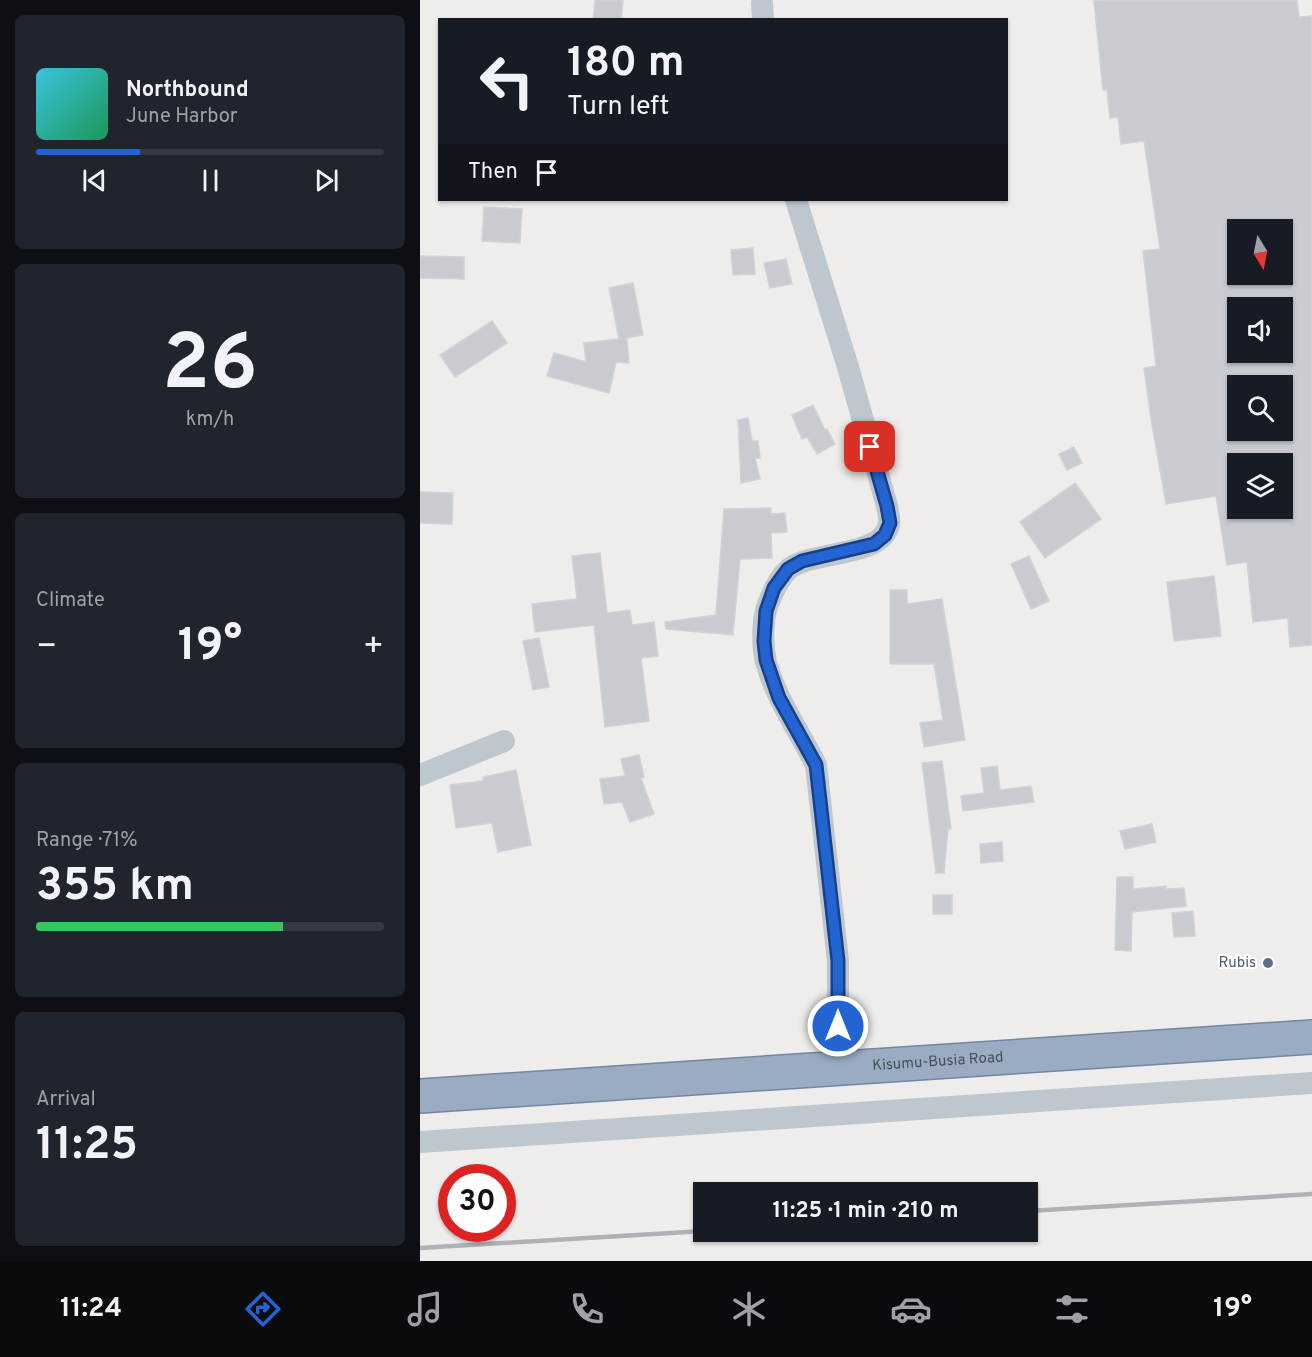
<!DOCTYPE html>
<html lang="en">
<head>
<meta charset="utf-8">
<style>
	:root { --surface:#171b24; --page:#20242c; --text:#f1f3f6; --muted:#9ea1a6; --line:#363941; --accent:#2364d2 }
	body { margin:0; font-family:Overpass,sans-serif; background:var(--page); color:var(--text); height:100vh; display:flex; flex-direction:column; font-size:22px; white-space:nowrap }
	* { box-sizing:border-box; margin:0 }
	p { font-size:20px; color:var(--muted) }
	.icon { flex:none; width:33px; height:33px; fill:none; stroke:currentColor; stroke-width:2; stroke-linecap:round; stroke-linejoin:round }
	.map { position:relative; flex:1; overflow:hidden }
	.sheet { display:flex; flex-direction:column; gap:15px; padding:15px; background:#0d0f14; width:420px }
	.sheet>* { flex:none }
	.hud { position:absolute; left:18px; top:18px; width:570px; height:183px; border-radius:0px; box-shadow:0 2px 4px #0004; background:#171b24; color:var(--text); overflow:hidden }
	.needle { width:39px; rotate:170deg }
	.tools { position:absolute; left:807px; top:219px; display:grid; gap:12px }
	.tools a { display:grid; place-items:center; width:66px; height:66px; border-radius:0px; background:var(--surface); box-shadow:0 2px 4px #0004; font-size:30px }
	.speed { position:absolute; left:18px; top:1164px; display:flex; gap:12px; font-size:30px; font-weight:700; text-align:center }
	.speed>* { display:grid; place-content:center; width:78px; height:78px; border-radius:50%; background:var(--surface); box-shadow:0 2px 4px #0004; line-height:1 }
	.speed .limit { border:9px solid #d22; background:#fff; color:#111 }
	.pin { position:absolute; display:grid; place-items:center; width:51px; height:51px; color:#fff; margin:-26px; border-radius:12px; box-shadow:0 3px 9px #0006 }
	.me { position:absolute; width:66px; margin:-33px; rotate:0deg; stroke-linejoin:round; filter:drop-shadow(0 0 4px #0008) }
	.turn { display:flex; align-items:center; gap:21px; height:126px; padding:0 30px; font-size:27px }
	.turn .icon { width:78px; height:78px; stroke-width:2.5 }
	.turn b { display:block; font-size:42px; line-height:51px }
	.then { display:flex; align-items:center; height:57px; padding:0 30px; background:#0003; gap:12px; font-size:22px }
	.big { font-size:45px; font-weight:700; line-height:1.1 }
	.sheet .card { flex:1; display:flex; flex-direction:column; justify-content:center; gap:9px; min-width:0; padding:0 21px; border-radius:9px; background:var(--page) }
	.sheet .dial { align-items:center; gap:0 }
	.dial b { font-size:78px; line-height:1 }
	.song { display:flex; align-items:center; gap:18px }
	.cover { width:72px; height:72px; border-radius:9px; background:linear-gradient(135deg,hsl(190 70% 55%),hsl(150 70% 35%)) }
	.played { height:6px; border-radius:3px; background:linear-gradient(90deg,var(--accent) 30%,var(--line) 30%) }
	.keys { display:flex; justify-content:space-around; direction:ltr }
	.heat { display:flex; justify-content:space-between; align-items:center; font-size:33px; direction:ltr }
	.charge { height:9px; border-radius:4px; background:linear-gradient(90deg,#34c759 71%,var(--line) 0) }
	.trip { position:absolute; left:273px; top:1182px; width:345px; height:60px; border-radius:0px; background:var(--surface); box-shadow:0 2px 4px #0004; font-weight:700; line-height:60px; text-align:center }
	.menu { display:flex; height:96px; justify-content:space-around; align-items:center; background:#090b0e; color:var(--muted) }
	.menu .icon { width:42px; height:42px }
	.menu .selected { color:var(--accent) }
	.menu b { font-size:27px; color:var(--text) }
	main { display:flex; flex:1; min-height:0 }
	.map>svg:first-child { display:block }
	.building { fill:#cacbd1; stroke:#d1d2d8; stroke-width:1.5; fill-rule:evenodd }
	.lines { fill:none; stroke-linecap:round; stroke-linejoin:round }
	.trunk-casing { stroke:#7287a5; stroke-width:36 }
	.minor { stroke:#bec6ce; stroke-width:22 }
	.trunk { stroke:#9aabc2; stroke-width:33 }
	.rail { stroke:#afb1b7; stroke-width:4.5 }
	.route-casing { stroke:#174188; stroke-width:15 }
	.route { stroke:#2364d2; stroke-width:10 }
	.service-dot { fill:#5c6f8a; stroke:#fff; stroke-width:2 }
	.labels { text-anchor:middle; dominant-baseline:central; stroke-width:4.5; stroke-linejoin:round; paint-order:stroke }
	.service-label { font-size:15px; fill:#4e5e75; stroke:#fff; text-anchor:end }
	.street-label { font-size:15px; fill:#464f59; stroke:#fff }
</style>
</head>
<body>
<main>
<section class="sheet">
<div class="card">
<div class="song"><i class="cover"></i><div><b>Northbound</b><p>June Harbor</p></div></div>
<div class="played"></div>
<div class="keys"><svg class="icon" aria-label="previous" viewBox="0 0 24 24"><path d="M18 5L8 12l10 7zM5 5v14"/></svg><svg class="icon" aria-label="pause" viewBox="0 0 24 24"><path d="M8 5v14M16 5v14"/></svg><svg class="icon" aria-label="next" viewBox="0 0 24 24"><path d="M6 5l10 7-10 7zM19 5v14"/></svg></div>
</div>
<div class="card dial"><b>26</b><p>km/h</p></div>
<div class="card"><p>Climate</p>
<div class="heat"><a>−</a><b class="big">19°</b><a>+</a></div>
</div>
<div class="card"><p>Range · 71%</p><b class="big">355 km</b><div class="charge"></div></div>
<div class="card"><p>Arrival</p><b class="big">11:25</b></div>
</section>
<div class="map">
<svg width="892" height="1261" viewBox="0 0 892 1261">
	<rect width="100%" height="100%" fill="#efedec"/>
	<g class="building">
		<path d="M 175,0 L 203,0 L 201,20 L 173,20 Z"/>
		<path d="M 684,0 L 877,0 L 879,17 L 892,16 L 892,645 L 870,647 L 868,618 L 833,622 L 827,562 L 807,565 L 796,496 L 746,504 L 731,419 L 724,368 L 736,366 L 723,251 L 740,249 L 724,141 L 701,144 L 698,117 L 690,118 L 687,90 L 683,90 L 674,1 ZM 818,230 L 862,230 L 862,274 L 818,274 ZM 818,308 L 862,308 L 862,352 L 818,356 ZM 818,386 L 862,386 L 862,430 L 818,430 ZM 818,464 L 862,464 L 862,508 L 818,508 Z"/>
		<path d="M 64,207 L 102,209 L 100,243 L 62,241 Z"/>
		<path d="M 333,248 L 335,274 L 313,275 L 311,250 Z"/>
		<path d="M 0,256 L 44,257 L 44,279 L 0,278 Z"/>
		<path d="M 366,259 L 372,284 L 350,288 L 344,263 Z"/>
		<path d="M 213,283 L 223,335 L 201,339 L 207,339 L 209,363 L 196,362 L 189,393 L 127,376 L 134,353 L 166,362 L 164,343 L 199,339 L 189,288 Z"/>
		<path d="M 72,321 L 87,343 L 35,377 L 20,355 Z"/>
		<path d="M 393,405 L 405,430 L 407,429 L 415,444 L 397,454 L 387,437 L 382,439 L 372,415 Z"/>
		<path d="M 328,418 L 332,441 L 338,441 L 340,458 L 335,458 L 340,479 L 321,483 L 318,420 Z"/>
		<path d="M 654,447 L 662,463 L 647,470 L 639,454 Z"/>
		<path d="M 655,483 L 681,519 L 625,558 L 600,522 Z"/>
		<path d="M 0,492 L 33,493 L 32,524 L 0,523 Z"/>
		<path d="M 351,508 L 351,514 L 365,513 L 367,532 L 351,533 L 352,558 L 320,559 L 313,635 L 246,629 L 245,622 L 296,615 L 304,509 Z"/>
		<path d="M 180,553 L 187,613 L 210,610 L 212,625 L 234,622 L 238,656 L 221,658 L 229,721 L 185,727 L 174,625 L 115,632 L 112,604 L 157,599 L 152,556 Z"/>
		<path d="M 609,556 L 629,601 L 611,609 L 591,564 Z"/>
		<path d="M 794,576 L 801,636 L 754,641 L 747,582 Z"/>
		<path d="M 470,590 L 487,590 L 487,604 L 522,599 L 545,740 L 504,747 L 500,723 L 523,720 L 514,664 L 470,664 Z"/>
		<path d="M 119,638 L 129,687 L 113,690 L 103,641 Z"/>
		<path d="M 219,755 L 224,777 L 221,778 L 234,814 L 210,822 L 202,802 L 184,804 L 180,779 L 205,776 L 201,759 Z"/>
		<path d="M 522,761 L 531,829 L 528,829 L 524,873 L 516,873 L 502,763 Z"/>
		<path d="M 577,766 L 580,790 L 611,786 L 614,802 L 543,811 L 541,796 L 564,793 L 561,768 Z"/>
		<path d="M 96,770 L 111,845 L 78,852 L 72,823 L 36,828 L 30,785 L 63,781 L 63,777 Z"/>
		<path d="M 732,824 L 736,842 L 705,849 L 700,831 Z"/>
		<path d="M 582,842 L 583,861 L 561,863 L 560,844 Z"/>
		<path d="M 697,877 L 713,877 L 713,889 L 746,886 L 746,889 L 764,888 L 766,906 L 712,912 L 711,951 L 695,950 Z"/>
		<rect x="513" y="895" width="19" height="19"/>
		<path d="M 773,911 L 775,936 L 754,937 L 752,913 Z"/>
	</g>
	<g class="lines">
		<g class="trunk-casing">
			<g id="trunk">
				<path id="s1" d="M 0,1096 L 892,1037"/>
			</g>
		</g>
		<g class="minor">
			<path d="M 342,3 L 343,20"/>
			<path d="M 376,200 L 428,367 L 467,506 C 468,512 470,519 469,524 C 463,558 392,550 369,569 C 359,577 353,592 348,604 C 342,620 342,645 346,662 C 356,699 379,731 396,765 L 418,961 L 418,1069"/>
			<path d="M 0,775 L 84,741"/>
			<path d="M 0,1142 L 892,1083"/>
		</g>
		<use href="#trunk" class="trunk"/>
		<g class="rail">
			<path d="M 608,1211 L 892,1194"/>
			<path d="M 0,1248 L 284,1231"/>
		</g>
	</g>
	<g class="lines">
		<g class="route-casing">
			<path id="route" d="M 418,1026 L 418,961 L 396,765 L 359,698 L 346,660 L 344,641 L 346,611 L 354,588 L 368,569 L 382,561 L 454,544 L 465,535 L 470,523 L 467,506 L 450,447"/>
		</g>
		<use href="#route" class="route"/>
	</g>
	<circle class="service-dot" cx="848" cy="963" r="6"/>
	<g class="labels">
		<g class="service-label">
			<text x="836" y="963">Rubis</text>
		</g>
		<g class="street-label">
			<text stroke="none"><textPath href="#s1" startOffset="519">Kisumu-Busia Road</textPath></text>
		</g>
	</g>
</svg>
<div class="tools">
<a><svg class="needle" viewBox="-14 -14 28 28"><path d="M0-13l5 13h-10z" fill="#e53935"/><path d="M0 13l5-13h-10z" fill="#9ea1a6"/></svg></a>
<a><svg class="icon" aria-label="sound" viewBox="0 0 24 24"><path d="M4 9h4l5-4v14l-5-4H4zM17 9q2 3 0 6"/></svg></a>
<a><svg class="icon" aria-label="search" viewBox="0 0 24 24"><circle cx="10" cy="10" r="6"/><path d="M15 15l6 6"/></svg></a>
<a><svg class="icon" aria-label="layers" viewBox="0 0 24 24"><path d="M12 4l9 5-9 5-9-5zM3 14l9 5 9-5"/></svg></a>
</div>
<div class="speed"><div class="limit">30</div></div>
<div class="pin" style="left:450px;top:447px;background:#d93025"><svg class="icon" aria-label="arrive" viewBox="0 0 24 24"><path d="M6 21V4h12l-3 4 3 4H6"/></svg></div>
<svg class="me" style="left:418px;top:1026px" viewBox="-20 -20 40 40"><circle r="17" fill="#2364d2" stroke="#fff" stroke-width="3"/><path d="M0-11L8 9 0 5-8 9z" fill="#fff"/></svg>
<div class="trip">11:25 · 1 min · 210 m</div>
<div class="hud">
<div class="turn"><svg class="icon" aria-label="left" viewBox="0 0 24 24"><path d="M17 20v-9H6M10 6l-5 5 5 5"/></svg><div><b>180 m</b>Turn left</div></div>
<div class="then">Then<svg class="icon" aria-label="arrive" viewBox="0 0 24 24"><path d="M6 21V4h12l-3 4 3 4H6"/></svg></div>
</div>
</div>
</main>
<nav class="menu">
<b>11:24</b>
<svg class="icon selected" aria-label="directions" viewBox="0 0 24 24"><path d="M12 3l9 9-9 9-9-9zM9 14v-3h6M13 9l2 2-2 2"/></svg>
<svg class="icon" aria-label="music" viewBox="0 0 24 24"><path d="M9 18V5l10-2v13"/><circle cx="6" cy="18" r="3"/><circle cx="16" cy="16" r="3"/></svg>
<svg class="icon" aria-label="phone" viewBox="0 0 24 24"><path d="M5 4h4l2 5-3 2q2 4 5 5l2-3 5 2v4C11 20 4 13 5 4z"/></svg>
<svg class="icon" aria-label="climate" viewBox="0 0 24 24"><path d="M12 3v18M4 7l16 10M4 17L20 7"/></svg>
<svg class="icon" aria-label="car" viewBox="0 0 24 24"><path d="M5 17H2v-5l4-1 3-4h7l3 4 3 1v5h-3M9 17h6M6 11h13"/><circle cx="7" cy="17" r="2"/><circle cx="17" cy="17" r="2"/></svg>
<svg class="icon" aria-label="filters" viewBox="0 0 24 24"><path d="M4 7h16M4 17h16"/><circle cx="9" cy="7" r="2"/><circle cx="15" cy="17" r="2"/></svg>
<b>19°</b>
</nav>
</body>
</html>
